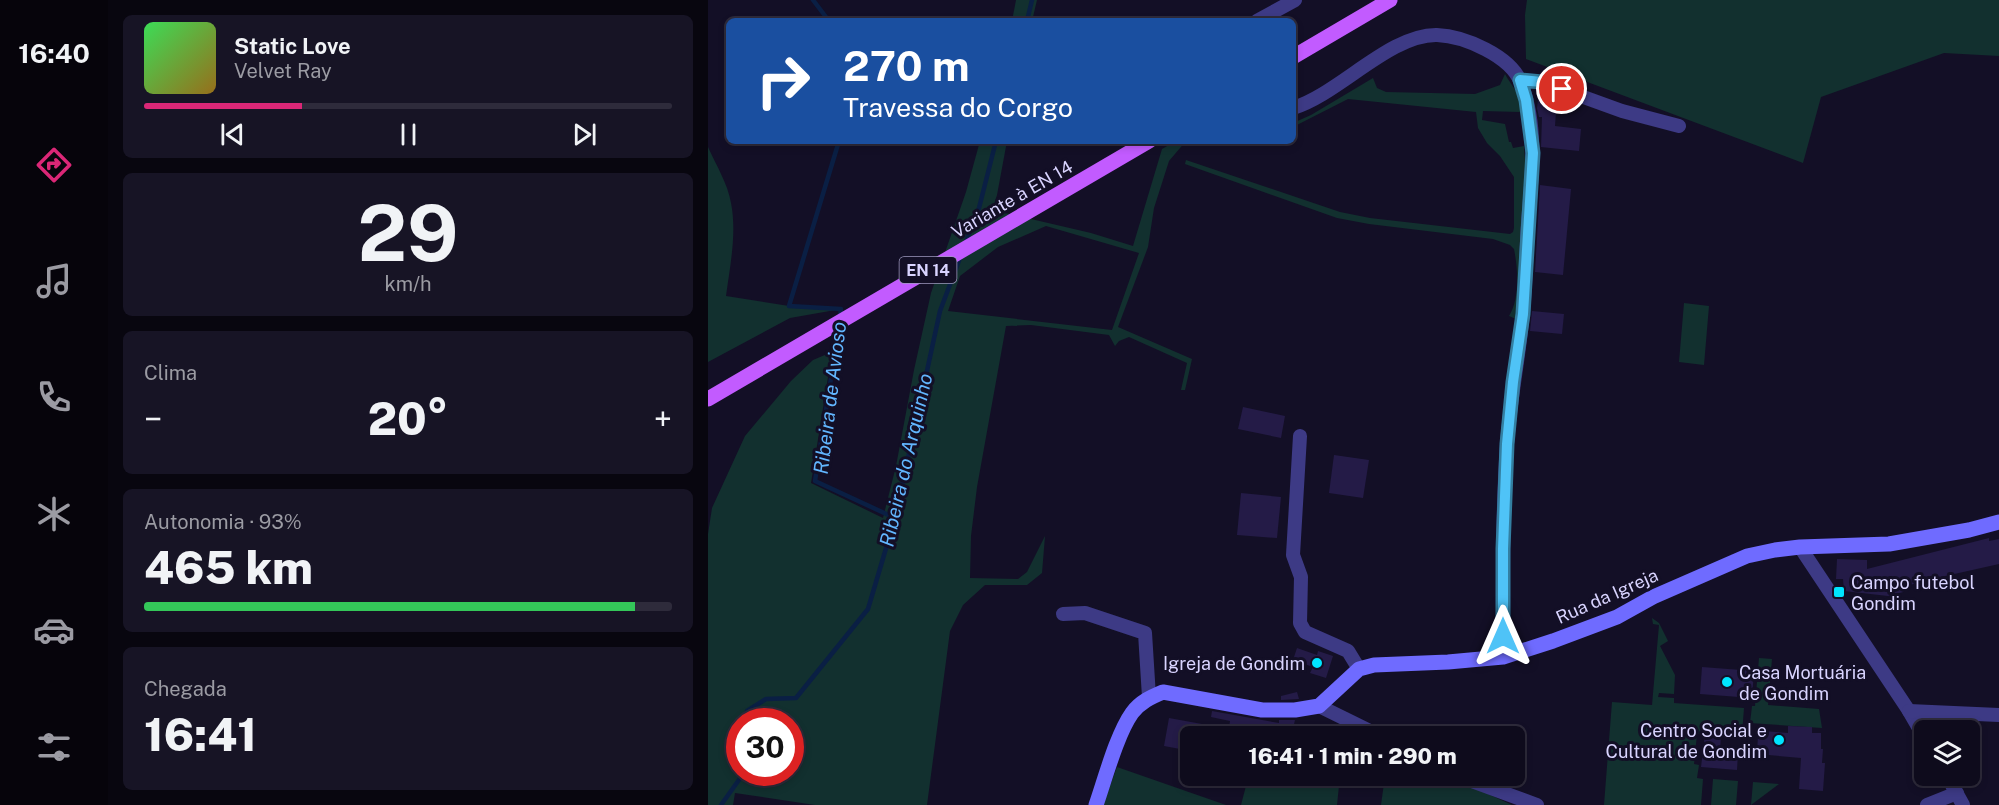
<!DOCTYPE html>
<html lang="pt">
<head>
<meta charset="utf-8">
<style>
	:root { --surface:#0e0b1c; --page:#171425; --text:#f1f3f6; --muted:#9b9ba3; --line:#2e2b3b; --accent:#db2777 }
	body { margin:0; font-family:"Public Sans",sans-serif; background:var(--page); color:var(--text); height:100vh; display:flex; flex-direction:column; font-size:22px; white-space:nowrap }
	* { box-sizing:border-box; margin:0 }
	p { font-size:20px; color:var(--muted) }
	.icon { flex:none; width:33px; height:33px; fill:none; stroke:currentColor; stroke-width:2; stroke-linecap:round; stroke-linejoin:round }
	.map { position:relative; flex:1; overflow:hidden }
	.panel { display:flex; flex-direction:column; gap:15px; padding:15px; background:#08060f; width:600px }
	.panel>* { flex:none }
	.top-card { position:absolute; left:18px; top:18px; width:570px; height:126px; border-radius:9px; box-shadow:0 3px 9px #0003,0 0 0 2px var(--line); background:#1a4fa0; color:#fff; overflow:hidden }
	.controls { position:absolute; left:1206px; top:720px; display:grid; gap:12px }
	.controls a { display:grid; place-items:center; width:66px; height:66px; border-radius:9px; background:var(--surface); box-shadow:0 3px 9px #0003,0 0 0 2px var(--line); font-size:30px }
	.speed { position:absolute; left:18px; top:708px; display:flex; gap:12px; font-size:30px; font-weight:700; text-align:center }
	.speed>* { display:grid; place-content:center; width:78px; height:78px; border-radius:50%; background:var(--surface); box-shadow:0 3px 9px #0003,0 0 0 2px var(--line); line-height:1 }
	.speed .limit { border:9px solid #d22; background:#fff; color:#111 }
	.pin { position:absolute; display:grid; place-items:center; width:51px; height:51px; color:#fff; margin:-26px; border:3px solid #fff; border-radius:50%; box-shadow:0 2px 6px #0007 }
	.me { position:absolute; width:66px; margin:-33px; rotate:0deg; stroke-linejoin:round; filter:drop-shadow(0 0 4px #0008) }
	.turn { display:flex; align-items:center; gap:21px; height:126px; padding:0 18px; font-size:27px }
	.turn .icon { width:78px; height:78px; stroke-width:2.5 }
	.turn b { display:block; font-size:42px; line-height:51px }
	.big { font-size:45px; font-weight:800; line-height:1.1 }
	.panel .card { flex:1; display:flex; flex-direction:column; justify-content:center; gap:9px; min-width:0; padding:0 21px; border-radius:9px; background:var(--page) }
	.panel .dial { align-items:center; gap:0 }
	.dial b { font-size:78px; line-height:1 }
	.song { display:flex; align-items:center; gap:18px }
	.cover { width:72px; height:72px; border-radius:9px; background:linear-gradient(135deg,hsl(130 70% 55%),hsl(40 70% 35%)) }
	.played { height:6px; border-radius:3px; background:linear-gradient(90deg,var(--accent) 30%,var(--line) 30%) }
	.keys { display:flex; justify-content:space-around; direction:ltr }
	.heat { display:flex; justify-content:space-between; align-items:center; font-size:33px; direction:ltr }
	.charge { height:9px; border-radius:4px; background:linear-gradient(90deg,#34c759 93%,var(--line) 0) }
	.trip { position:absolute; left:472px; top:726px; width:345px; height:60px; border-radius:9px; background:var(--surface); box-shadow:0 3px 9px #0003,0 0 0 2px var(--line); font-weight:800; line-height:60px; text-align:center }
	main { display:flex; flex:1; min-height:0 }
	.menu { display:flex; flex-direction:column; width:108px; justify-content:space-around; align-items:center; background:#06040b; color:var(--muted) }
	.menu .icon { width:42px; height:42px }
	.menu .active { color:var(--accent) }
	.menu b { font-size:27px; color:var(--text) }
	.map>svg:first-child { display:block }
	.green { fill:#12302f; fill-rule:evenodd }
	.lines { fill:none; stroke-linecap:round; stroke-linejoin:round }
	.stream { stroke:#0a1f44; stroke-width:4.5 }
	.building { fill:#241b47 }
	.street { stroke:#3d3a85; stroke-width:14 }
	.secondary { stroke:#6f6bff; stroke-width:15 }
	.primary { stroke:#c25bff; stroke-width:15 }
	.route-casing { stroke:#337fa1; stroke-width:15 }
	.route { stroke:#4fc3f7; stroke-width:10 }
	.poi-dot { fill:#00e5ff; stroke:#130f26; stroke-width:2 }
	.labels { text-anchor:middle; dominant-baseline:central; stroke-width:6; stroke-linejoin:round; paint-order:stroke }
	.shield { fill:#130f26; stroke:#9e99be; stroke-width:1.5 }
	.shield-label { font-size:16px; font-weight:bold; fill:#d9d4ff }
	.street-label { font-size:18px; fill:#d9d4ff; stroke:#130f26 }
	.poi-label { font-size:18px; fill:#d9d4ff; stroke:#130f26; text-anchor:start }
	.water-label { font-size:20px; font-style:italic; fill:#62b6ff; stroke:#130f26 }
</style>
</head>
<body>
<main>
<nav class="menu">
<b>16:40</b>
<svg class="icon active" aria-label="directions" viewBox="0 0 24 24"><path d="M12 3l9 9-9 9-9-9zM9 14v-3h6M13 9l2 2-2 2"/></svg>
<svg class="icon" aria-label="music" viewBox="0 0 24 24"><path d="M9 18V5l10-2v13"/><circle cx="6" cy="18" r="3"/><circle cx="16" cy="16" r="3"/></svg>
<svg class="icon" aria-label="phone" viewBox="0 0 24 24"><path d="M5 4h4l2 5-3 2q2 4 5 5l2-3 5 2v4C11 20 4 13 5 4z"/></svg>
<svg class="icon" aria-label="climate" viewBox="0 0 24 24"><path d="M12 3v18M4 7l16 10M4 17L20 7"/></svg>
<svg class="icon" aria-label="car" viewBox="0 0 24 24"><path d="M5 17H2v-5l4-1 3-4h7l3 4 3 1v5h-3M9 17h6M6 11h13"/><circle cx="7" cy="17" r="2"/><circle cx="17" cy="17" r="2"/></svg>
<svg class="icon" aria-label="filters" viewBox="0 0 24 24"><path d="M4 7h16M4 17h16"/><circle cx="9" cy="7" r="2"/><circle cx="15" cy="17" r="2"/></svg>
</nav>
<section class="panel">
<div class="card">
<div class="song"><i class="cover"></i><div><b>Static Love</b><p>Velvet Ray</p></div></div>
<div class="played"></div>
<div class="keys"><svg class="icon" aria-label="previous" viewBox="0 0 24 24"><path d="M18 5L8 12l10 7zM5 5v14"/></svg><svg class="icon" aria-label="pause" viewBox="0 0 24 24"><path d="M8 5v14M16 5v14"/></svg><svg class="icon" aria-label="next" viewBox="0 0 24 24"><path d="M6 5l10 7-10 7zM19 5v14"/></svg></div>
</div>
<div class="card dial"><b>29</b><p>km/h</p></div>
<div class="card"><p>Clima</p>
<div class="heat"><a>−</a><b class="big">20°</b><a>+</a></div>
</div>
<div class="card"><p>Autonomia · 93%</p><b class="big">465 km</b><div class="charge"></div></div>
<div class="card"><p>Chegada</p><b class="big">16:41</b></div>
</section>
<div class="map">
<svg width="1291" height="805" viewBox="0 0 1291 805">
	<rect width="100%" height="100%" fill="#130f26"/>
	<g class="green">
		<path d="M 308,0 L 329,0 L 324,21 L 304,21 Z"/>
		<path d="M 819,0 L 1291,0 L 1291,56 L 1236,53 L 1113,97 L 1095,163 L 818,59 L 817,15 Z"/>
		<path d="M 797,74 C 805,89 814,93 812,112 L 775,111 L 774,120 L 797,124 L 801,142 L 803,142 L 805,148 L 816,146 L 818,173 L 808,319 L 801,316 C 812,299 810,269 806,249 L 802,245 L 785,239 L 661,224 L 629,218 L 477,164 L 478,160 L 632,212 L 662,218 L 802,234 L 805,232 L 806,228 L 806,177 L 792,156 L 779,143 L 770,128 L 768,112 L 640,99 L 585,127 L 585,123 L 603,115 L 665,78 L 669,88 L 678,92 L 767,94 L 792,85 Z"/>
		<path d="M 272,141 L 299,141 L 289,195 L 284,210 L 383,233 L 425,246 L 454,149 L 468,141 L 478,141 L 461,161 L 446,208 L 440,247 L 410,327 L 484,359 L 477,390 L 473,390 L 479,363 L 421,337 L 411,341 L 407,346 L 401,335 L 323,325 L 298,326 L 269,487 L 263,536 L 262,578 L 310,579 L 319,572 L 337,536 L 334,573 L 319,585 L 277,585 L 255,605 L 242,631 L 219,805 L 107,805 L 27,793 L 25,805 L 0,805 L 0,534 L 4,508 L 37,436 L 83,381 L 105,360 L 124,352 L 103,483 L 175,518 L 188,466 L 206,370 L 223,293 L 258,192 ZM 338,226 L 431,253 L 404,330 L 240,311 L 252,276 L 290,247 ZM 32,722 L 82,722 L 82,772 L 32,772 Z"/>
		<path d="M 0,147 C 8,165 20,184 23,203 C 29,233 22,266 18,296 L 81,306 L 133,309 L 82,318 L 0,362 Z"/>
		<path d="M 976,303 L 1001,306 L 996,365 L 971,362 Z"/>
		<path d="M 944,618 L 951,623 L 960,641 L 952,646 L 967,675 L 966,694 L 951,693 L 950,697 L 966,698 L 966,703 L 1036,708 L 1034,734 L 989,734 L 986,764 L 991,765 L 989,778 L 995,779 L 993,805 L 896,805 L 904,702 L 944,705 L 951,625 L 945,624 Z"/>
		<path d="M 1051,658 L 1064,659 L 1060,705 L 1111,709 L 1114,728 L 1042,723 L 1044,706 L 1047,706 Z"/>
		<path d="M 409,767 L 518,805 L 395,805 Z"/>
		<path d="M 567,776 L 632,776 L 629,805 L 533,805 L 539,782 L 564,787 Z"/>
		<path d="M 677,776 L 741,776 L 804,805 L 673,805 Z"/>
		<path d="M 1005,779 L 1030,781 L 1028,805 L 1003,805 Z"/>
		<path d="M 1045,782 L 1071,784 L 1043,805 Z"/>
	</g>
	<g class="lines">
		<g class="stream">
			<path d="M 105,0 L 121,21"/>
			<path d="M 319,21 L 324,0"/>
			<path d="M 131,141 L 81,306 L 133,309 L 132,316"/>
			<path d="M 257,244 L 271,208 L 288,141"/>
			<path d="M 131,327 L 107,481 L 187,518"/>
			<path d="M 38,722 L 39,711 L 58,699 L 88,698 L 160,609 L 187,518 L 232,311 L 252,258"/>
			<path d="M 13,805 L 33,777 L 34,772"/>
		</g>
	</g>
	<g class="building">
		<path d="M 831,92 L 849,97 L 847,126 L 873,129 L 871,151 L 833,147 L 834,117 L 831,117 L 829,108 Z"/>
		<path d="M 832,185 L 863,189 L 855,275 L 827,272 Z"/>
		<path d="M 824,311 L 856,314 L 854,334 L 822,331 Z"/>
		<path d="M 535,407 L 577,416 L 573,438 L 530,429 Z"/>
		<path d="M 626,455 L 661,460 L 655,498 L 621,493 Z"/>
		<path d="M 533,493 L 573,497 L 569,538 L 529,535 Z"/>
		<path d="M 1281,538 L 1281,541 L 1291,539 L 1291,564 L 1224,579 L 1198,586 L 1199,591 L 1180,596 L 1136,591 L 1135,579 L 1128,579 L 1129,559 L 1159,560 L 1159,569 Z"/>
		<path d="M 589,648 L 609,655 L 610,651 L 625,656 L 618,678 L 602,673 L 605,667 L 585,660 Z"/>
		<path d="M 994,667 L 1046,671 L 1044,698 L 992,694 Z"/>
		<path d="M 589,692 L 591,699 L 573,700 L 573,696 Z"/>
		<path d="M 504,711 L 571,723 L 571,720 L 587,720 L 584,733 L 576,732 L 575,736 L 520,736 L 522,721 L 503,717 Z"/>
		<path d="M 461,718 L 494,724 L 491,736 L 483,736 L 483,751 L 456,746 Z"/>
		<path d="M 1080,726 L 1104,727 L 1104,733 L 1113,733 L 1113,749 L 1115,749 L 1114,763 L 1117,763 L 1115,791 L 1091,789 L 1093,758 L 1049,754 L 1050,735 L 1055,736 L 1055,731 L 1080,733 Z"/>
		<path d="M 997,734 L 1013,735 L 1012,752 L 1030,753 L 1029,770 L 993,767 Z"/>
	</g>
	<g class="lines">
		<g class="street">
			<path d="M 549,21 L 587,0"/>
			<path d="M 812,80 L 834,82 L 914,111 L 971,126"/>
			<path d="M 585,108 C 631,94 682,34 729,35 C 756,36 803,56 813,83 C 830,126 824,177 820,222 C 818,252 818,283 815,313 C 811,357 802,400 799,444 C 794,515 795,586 795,657"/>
			<path d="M 592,436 L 585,555 L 593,577 L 592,623 L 597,632 L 640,651 L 651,669"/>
			<path d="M 1092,547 L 1201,711 L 1216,737"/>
			<path d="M 355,614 L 377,613 L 437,633 L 441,697"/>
			<path d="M 611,706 L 672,736"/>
			<path d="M 1201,711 L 1291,715"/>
			<path d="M 750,776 L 829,805"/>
			<path d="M 1239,776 L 1255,805"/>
			<path d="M 1219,805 L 1249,793"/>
		</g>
		<path class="secondary" d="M 388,805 C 397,779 409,734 424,713 C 432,702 443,697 455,692 L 554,710 L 587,710 L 611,706 L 651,669 L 666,665 L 740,662 L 795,657 L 845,641 L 909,617 L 945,597 L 1039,556 L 1067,550 L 1092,547 L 1181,544 L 1261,530 L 1291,522"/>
		<g class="primary">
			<path d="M 585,57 L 682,0"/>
			<path d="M 0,399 L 441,141"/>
		</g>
	</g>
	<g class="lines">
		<g class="route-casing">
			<path id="route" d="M 795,636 L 795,549 L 799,444 L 805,382 L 815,314 L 825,153 L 818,100 L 812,80 L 834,82 L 854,89"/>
		</g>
		<use href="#route" class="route"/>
	</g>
	<g class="poi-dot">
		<rect x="1125" y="586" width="12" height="12" rx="3"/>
		<circle cx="609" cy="663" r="6"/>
		<circle cx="1019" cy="682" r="6"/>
		<circle cx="1071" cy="740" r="6"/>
	</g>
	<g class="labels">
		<rect class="shield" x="191.5" y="257" width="57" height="26" rx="4.5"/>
		<g class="shield-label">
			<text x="220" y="270">EN 14</text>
		</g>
		<g class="street-label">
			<text transform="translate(304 199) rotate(-30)">Variante à EN 14</text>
			<text transform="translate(899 596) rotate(-24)">Rua da Igreja</text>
		</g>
		<g class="poi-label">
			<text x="1143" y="582">Campo futebol<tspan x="1143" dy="21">Gondim</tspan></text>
			<text x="597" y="663" text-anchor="end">Igreja de Gondim</text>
			<text x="1031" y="672">Casa Mortuária<tspan x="1031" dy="21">de Gondim</tspan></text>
			<text x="1059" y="730" text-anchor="end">Centro Social e<tspan x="1059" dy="21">Cultural de Gondim</tspan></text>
		</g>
		<g class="water-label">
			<text transform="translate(122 398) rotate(-83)">Ribeira de Avioso</text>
			<text transform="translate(198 460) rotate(-77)">Ribeira do Arquinho</text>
		</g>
	</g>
</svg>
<div class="controls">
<a><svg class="icon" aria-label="layers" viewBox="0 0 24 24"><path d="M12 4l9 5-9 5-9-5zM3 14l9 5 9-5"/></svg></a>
</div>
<div class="speed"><div class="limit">30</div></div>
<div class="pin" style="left:854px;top:89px;background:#d93025"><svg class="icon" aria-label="arrive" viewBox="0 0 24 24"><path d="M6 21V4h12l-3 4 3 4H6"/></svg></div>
<svg class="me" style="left:795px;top:636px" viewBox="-20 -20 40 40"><path d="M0-17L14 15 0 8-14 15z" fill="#4fc3f7" stroke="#fff" stroke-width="4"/></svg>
<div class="trip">16:41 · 1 min · 290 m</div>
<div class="top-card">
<div class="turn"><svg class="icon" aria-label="right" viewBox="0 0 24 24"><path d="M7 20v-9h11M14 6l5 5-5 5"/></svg><div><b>270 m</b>Travessa do Corgo</div></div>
</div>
</div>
</main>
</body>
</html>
